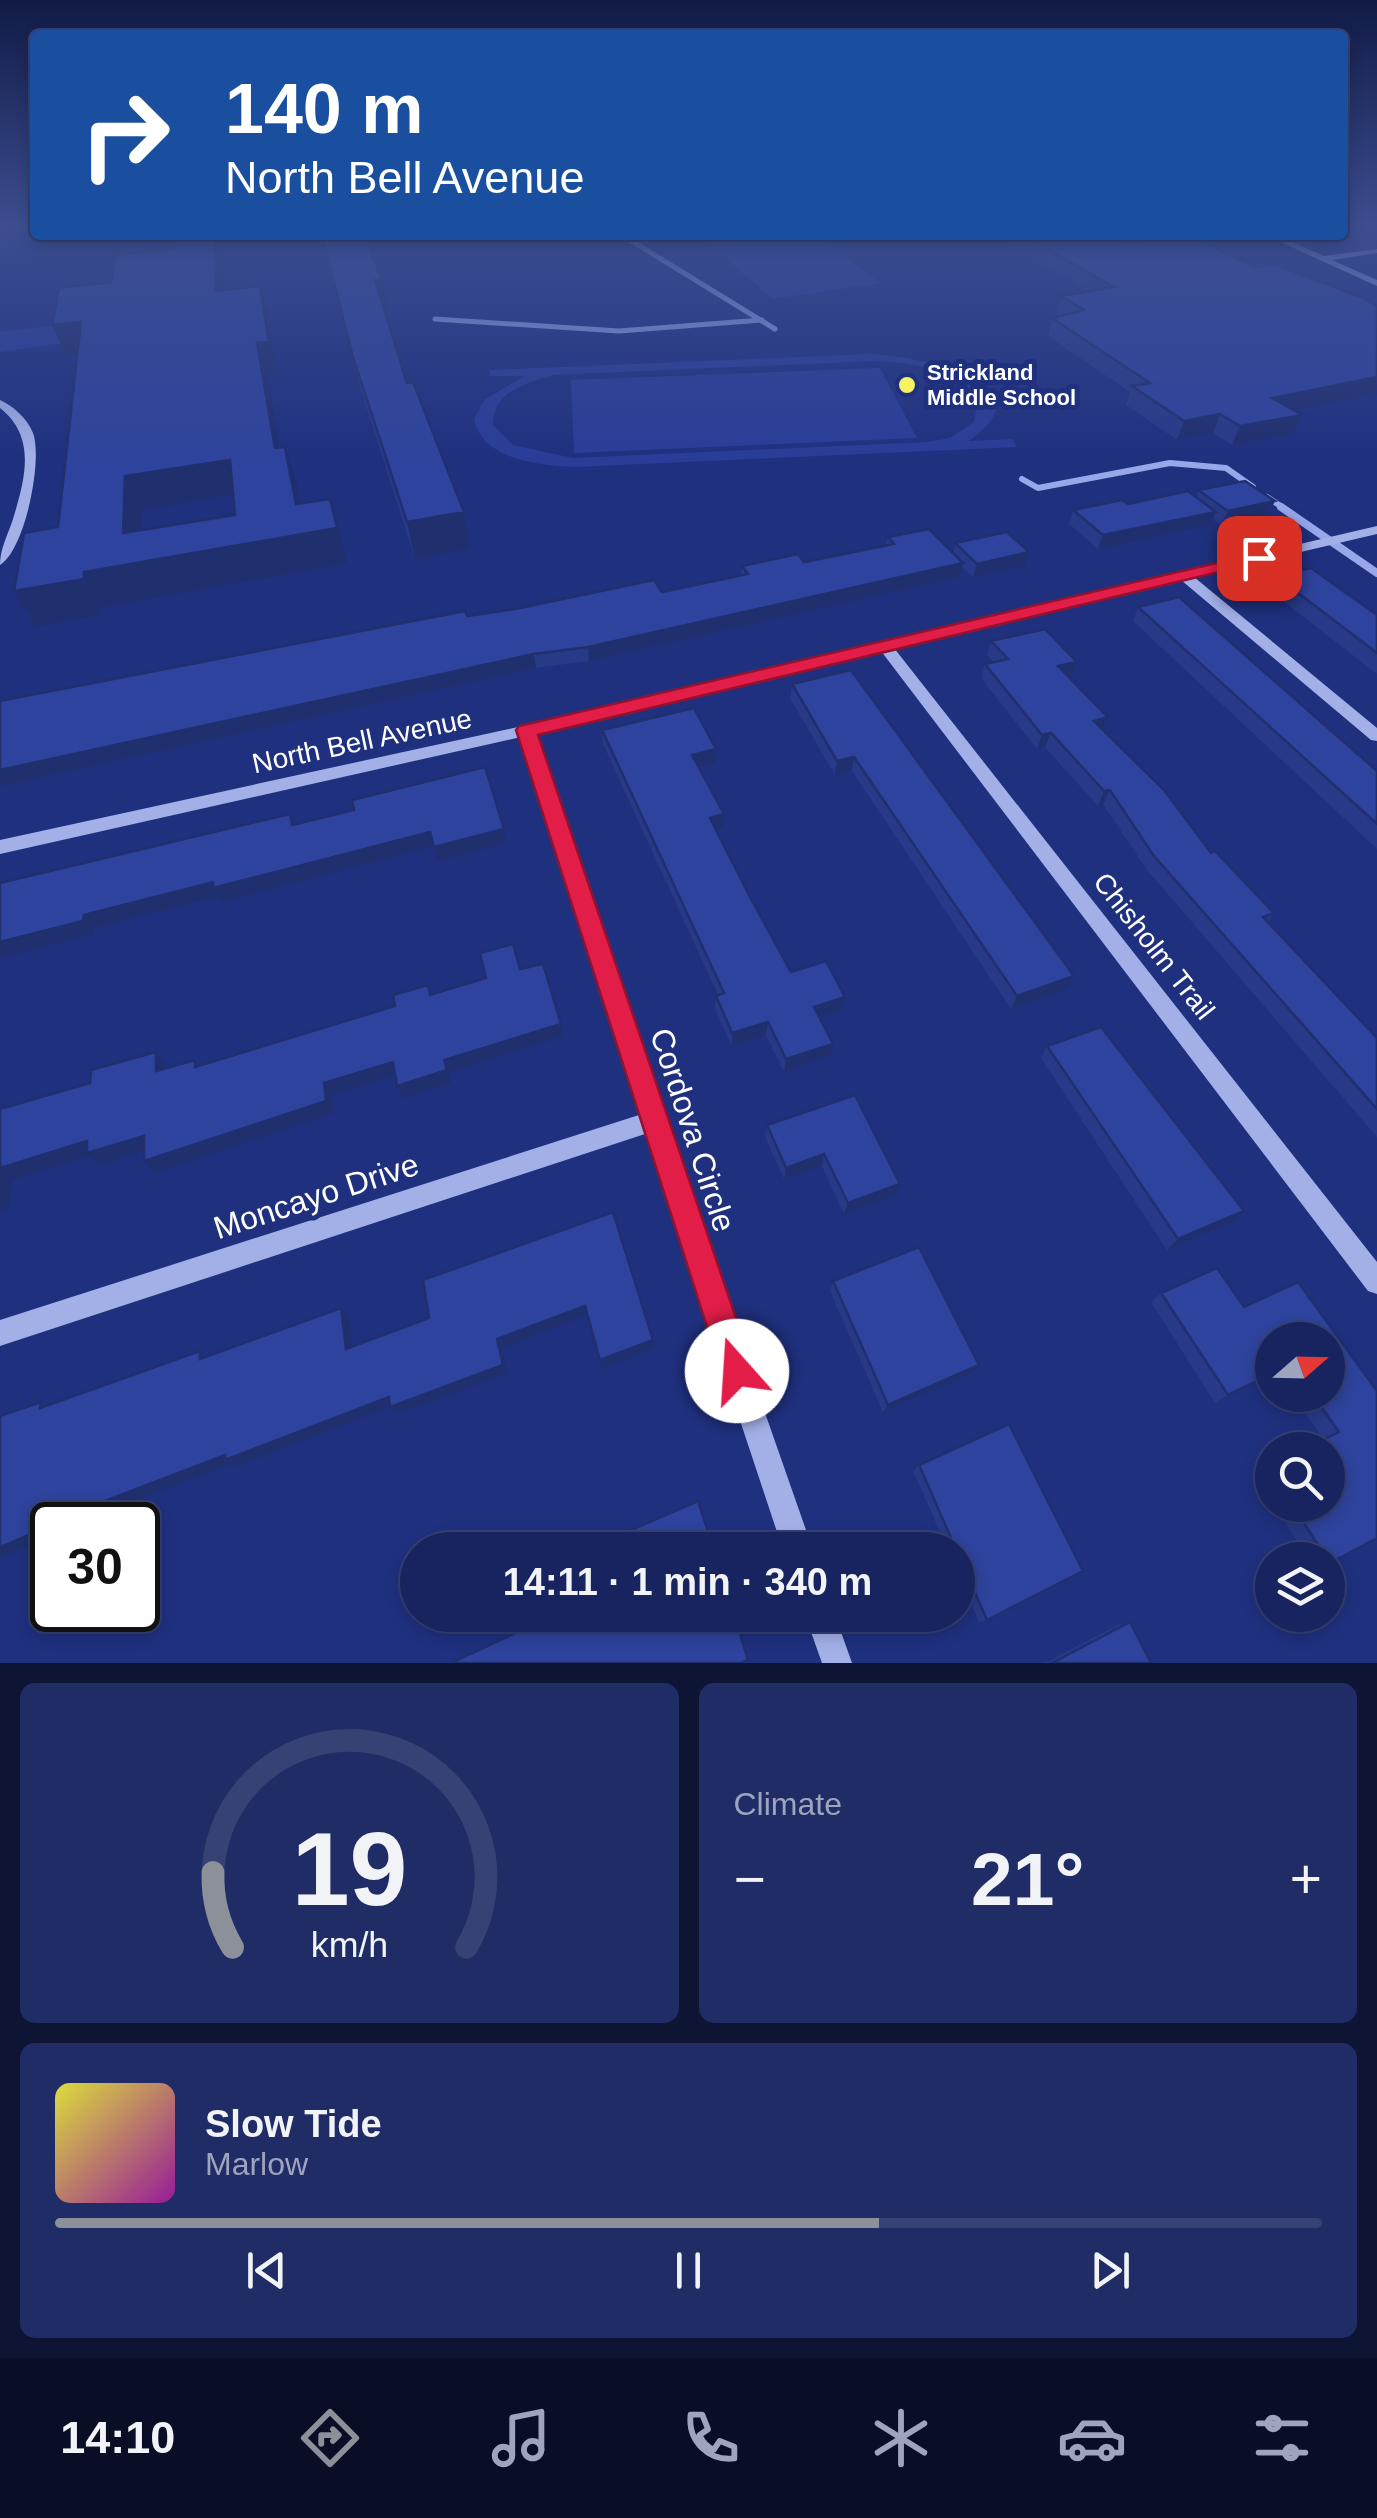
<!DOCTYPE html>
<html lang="en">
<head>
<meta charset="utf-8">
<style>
	:root { --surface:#17245f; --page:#202c65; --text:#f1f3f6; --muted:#9ea4bd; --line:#364174; --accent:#8c9099 }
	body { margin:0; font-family:Arial,sans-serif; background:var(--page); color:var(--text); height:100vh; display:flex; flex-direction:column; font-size:38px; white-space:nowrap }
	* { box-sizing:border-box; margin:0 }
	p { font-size:32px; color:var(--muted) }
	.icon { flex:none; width:55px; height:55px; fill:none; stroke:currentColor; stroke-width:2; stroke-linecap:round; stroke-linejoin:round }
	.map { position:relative; height:1663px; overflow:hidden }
	.details { display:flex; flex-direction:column; gap:20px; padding:20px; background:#0d1434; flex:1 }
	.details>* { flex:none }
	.banner { position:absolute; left:30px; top:30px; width:1318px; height:210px; border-radius:10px; box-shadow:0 5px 15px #0003,0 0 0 2px var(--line); background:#1a4fa0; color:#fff; overflow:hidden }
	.needle { width:65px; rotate:70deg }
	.buttons { position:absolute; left:1255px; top:1322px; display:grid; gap:20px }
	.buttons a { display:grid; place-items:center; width:90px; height:90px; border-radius:50%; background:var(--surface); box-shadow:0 5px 15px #0003,0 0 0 2px var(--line); font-size:50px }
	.speed { position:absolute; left:30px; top:1502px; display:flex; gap:20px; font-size:50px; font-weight:700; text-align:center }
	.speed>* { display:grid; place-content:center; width:130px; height:130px; border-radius:50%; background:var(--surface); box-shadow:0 5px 15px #0003,0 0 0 2px var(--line); line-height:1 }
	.speed .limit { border:5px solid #111; border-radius:15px; background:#fff; color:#111 }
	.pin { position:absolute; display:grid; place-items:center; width:85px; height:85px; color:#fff; margin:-42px; border-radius:20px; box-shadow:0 5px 15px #0006 }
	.me { position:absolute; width:110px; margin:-55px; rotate:341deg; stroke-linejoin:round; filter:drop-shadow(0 0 8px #0008) }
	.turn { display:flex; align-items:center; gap:35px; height:210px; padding:0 30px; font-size:45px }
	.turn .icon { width:130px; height:130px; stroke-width:2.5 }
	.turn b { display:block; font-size:70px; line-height:85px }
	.big { font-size:75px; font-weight:800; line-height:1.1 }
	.details .card { flex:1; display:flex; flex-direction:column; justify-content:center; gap:15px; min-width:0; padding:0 35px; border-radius:15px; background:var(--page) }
	.details .dial { align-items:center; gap:0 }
	.dial svg { height:260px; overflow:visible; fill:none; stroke:var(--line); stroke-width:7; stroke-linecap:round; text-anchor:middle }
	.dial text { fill:var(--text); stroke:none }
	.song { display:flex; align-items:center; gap:30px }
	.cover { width:120px; height:120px; border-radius:15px; background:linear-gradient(135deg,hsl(60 70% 55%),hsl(300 70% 35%)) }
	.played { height:10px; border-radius:5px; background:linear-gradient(90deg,var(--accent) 65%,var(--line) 65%) }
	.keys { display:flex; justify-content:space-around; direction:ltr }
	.heat { display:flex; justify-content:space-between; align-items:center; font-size:55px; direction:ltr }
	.details .tiles { flex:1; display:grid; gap:20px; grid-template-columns:1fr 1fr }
	.card:last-child { grid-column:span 2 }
	.trip { position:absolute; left:400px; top:1532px; width:575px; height:100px; border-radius:50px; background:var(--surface); box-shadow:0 5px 15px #0003,0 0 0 2px var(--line); font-weight:800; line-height:100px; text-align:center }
	.dock { display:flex; height:160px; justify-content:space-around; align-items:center; background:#090e26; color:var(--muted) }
	.dock .icon { width:70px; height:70px }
	.dock .current { color:var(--accent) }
	.dock b { font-size:45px; color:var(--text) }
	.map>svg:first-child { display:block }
	.green { fill:#293d98; fill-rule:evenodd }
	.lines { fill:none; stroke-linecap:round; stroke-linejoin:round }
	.stream-far2 { stroke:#97a7ea; stroke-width:5 }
	.stream-far1 { stroke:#97a7ea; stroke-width:6 }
	.stream { stroke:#97a7ea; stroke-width:8 }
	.minor { fill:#a3b0e8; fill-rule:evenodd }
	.wall { fill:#283a87 }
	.shaded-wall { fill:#202f6e }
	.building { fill:#2e439d; stroke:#202f6e; stroke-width:2.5; fill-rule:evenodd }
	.route { fill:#e11d48; stroke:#92132f; stroke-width:2.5 }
	.poi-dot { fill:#f6f263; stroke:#1f307f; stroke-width:4 }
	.labels { text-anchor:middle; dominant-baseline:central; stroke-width:10; stroke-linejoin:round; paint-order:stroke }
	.far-poi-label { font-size:22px; font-weight:bold; fill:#fff; stroke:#1f307f; text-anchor:start }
	.street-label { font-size:28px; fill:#fff; stroke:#1f307f }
	.near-street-label { font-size:32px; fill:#fff; stroke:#1f307f }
</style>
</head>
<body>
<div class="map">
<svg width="1377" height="1663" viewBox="0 0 1377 1663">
	<rect width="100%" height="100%" fill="#1f307f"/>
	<g class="green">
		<path d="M 701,235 L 817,235 L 881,283 L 772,299 Z"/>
		<path d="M 64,324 L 62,343 L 0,352 L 0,332 Z"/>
		<path d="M 870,354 C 913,356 1056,380 969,441 L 1012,439 L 1017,447 L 575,467 C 540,465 483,461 474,419 L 484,400 L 525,376 L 489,376 L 490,370 ZM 875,361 C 912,363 954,367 978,399 L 974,422 L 950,438 L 927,442 L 573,458 L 513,445 L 493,425 C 492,392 526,383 553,375 Z"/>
		<path d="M 880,368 L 917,438 L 574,453 L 571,380 Z"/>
	</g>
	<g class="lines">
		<g class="stream-far2">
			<path d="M 622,235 L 775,329"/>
			<path d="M 435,319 L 619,331 L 762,320"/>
		</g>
		<g class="stream-far1">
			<path d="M 1022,479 L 1038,488 L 1170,463 L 1226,468 L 1253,487"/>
			<path d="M 1267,497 L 1285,509"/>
		</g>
		<path class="stream" d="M 1281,507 L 1377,573"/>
		<g class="minor">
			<path d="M 1265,235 L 1276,235 L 1324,256 L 1377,249 L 1377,253 L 1332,260 L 1377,280 L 1377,286 Z"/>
			<path d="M 0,400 C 13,406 27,418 33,433 C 43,460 25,550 0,565 C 0,548 8,535 13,519 C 25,479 37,437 0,408 Z"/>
			<path d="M 1377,526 L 1377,534 L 1194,577 L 1377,728 L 1377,741 L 1371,740 L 1181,580 L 894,648 L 1377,1262 L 1377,1294 L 1368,1291 L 881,651 L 536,733 L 663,1121 L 813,1550 L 783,1550 L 645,1134 L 0,1346 L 0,1320 L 639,1115 L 521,737 L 0,854 L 0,840 L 527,725 Z"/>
			<path d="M 805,1615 L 835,1615 L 852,1663 L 822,1663 Z"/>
		</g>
	</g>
	<g class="wall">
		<path d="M 1342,226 L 1377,226 L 1377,232 L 1342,228 Z"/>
		<path d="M 322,235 L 382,280 L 389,310 L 385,311 L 407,383 L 464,512 L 470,549 L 415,559 L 361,390 Z"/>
		<path d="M 994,235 L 1113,235 L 1377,394 L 1293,410 L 1293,434 L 1232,445 L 1213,433 L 1177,440 L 1126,405 L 1130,392 L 1048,336 L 1052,318 L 1061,316 L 1056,313 L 1061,296 L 1089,291 Z"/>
		<path d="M 1198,490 L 1275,501 L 1268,514 L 1221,525 L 1213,518 L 1210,525 L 1098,549 L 1069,524 L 1073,510 L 1196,497 Z"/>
		<path d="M 888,537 L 953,553 L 955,543 L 1025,566 L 973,577 L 962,567 L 960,577 L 589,661 L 536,668 L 2,786 L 467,616 L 662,592 L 741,576 L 742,566 L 804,562 L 886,545 Z"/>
		<path d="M 1276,576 L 1377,615 L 1377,674 L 1269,590 Z"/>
		<path d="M 1138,607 L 1377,771 L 1377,849 L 1133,621 Z"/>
		<path d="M 991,641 L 1077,662 L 1071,676 L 1068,677 L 1108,717 L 1103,729 L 1211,853 L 1274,913 L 1268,922 L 1377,1038 L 1377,1137 L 1147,870 L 1103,804 L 1098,806 L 1045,747 L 1037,749 L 981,678 L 985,664 L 994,662 L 987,655 Z"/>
		<path d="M 792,684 L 1074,976 L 1067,989 L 1011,1009 L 852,771 L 835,775 L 790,698 Z"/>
		<path d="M 602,730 L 715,764 L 699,768 L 723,828 L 716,830 L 791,972 L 845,997 L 842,1010 L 819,1017 L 830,1056 L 784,1072 L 766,1035 L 732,1046 L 715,1009 L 716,996 L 718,995 L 603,744 Z"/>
		<path d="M 1047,1046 L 1232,1222 L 1167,1250 L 1041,1058 Z"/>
		<path d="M 855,1095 L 896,1195 L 844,1214 L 822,1166 L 784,1179 L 765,1137 L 767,1125 Z"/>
		<path d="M 1217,1268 L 1244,1307 L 1298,1282 L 1377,1391 L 1377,1538 L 1330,1563 L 1328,1564 L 1328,1560 L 1309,1560 L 1274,1505 L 1328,1505 L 1328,1450 L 1300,1450 L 1323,1439 L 1293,1395 L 1328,1395 L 1328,1340 L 1272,1340 L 1272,1375 L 1215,1403 L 1151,1302 L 1161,1293 Z"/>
		<path d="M 833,1281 L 972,1373 L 883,1412 L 830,1291 Z"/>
		<path d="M 1009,1424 L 1083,1571 L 987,1620 L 979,1622 L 958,1572 L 958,1550 L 948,1550 L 913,1471 L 919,1465 Z"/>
		<path d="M 1272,1464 L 1272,1503 L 1254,1473 Z"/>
		<path d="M 1130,1622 L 1151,1663 L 1045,1663 L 1118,1625 Z"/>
	</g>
	<g class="shaded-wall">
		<path d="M 2,226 L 35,226 L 35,235 L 53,235 L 50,245 L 12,249 Z"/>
		<path d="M 215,235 L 223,235 L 226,320 L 216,291 Z"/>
		<path d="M 375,280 L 382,280 L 389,310 L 382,311 Z"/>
		<path d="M 260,286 L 268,315 L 278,372 L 267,374 L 286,482 L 275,448 L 257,343 Z"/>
		<path d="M 81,322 L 95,352 L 66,356 L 52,325 Z"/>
		<path d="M 1377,377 L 1377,394 L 1264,416 L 1272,398 Z"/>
		<path d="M 1220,414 L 1213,433 L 1177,440 L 1184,421 Z"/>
		<path d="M 1302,415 L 1293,434 L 1232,445 L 1240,426 Z"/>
		<path d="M 285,447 L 296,480 L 306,534 L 330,499 L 347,563 L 103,607 L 102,614 L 36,627 L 14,591 L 84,572 L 123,533 L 125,476 L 230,460 L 242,493 L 141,510 L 140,562 L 296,504 Z"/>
		<path d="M 1275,501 L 1268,514 L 1221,525 L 1228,511 Z"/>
		<path d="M 464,512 L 470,549 L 415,559 L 407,522 Z"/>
		<path d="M 1216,512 L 1210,525 L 1098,549 L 1103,535 Z"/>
		<path d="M 1029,552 L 1025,566 L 973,577 L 977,564 Z"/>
		<path d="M 963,563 L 960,577 L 589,661 L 588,647 Z"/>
		<path d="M 534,654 L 536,668 L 2,786 L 0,783 L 0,770 Z"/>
		<path d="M 1077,662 L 1071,676 L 1053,681 L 1058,666 Z"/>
		<path d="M 1108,717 L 1102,731 L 1094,721 Z"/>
		<path d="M 1051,733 L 1045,747 L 1037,749 L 1042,735 Z"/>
		<path d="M 716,749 L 715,764 L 692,769 L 692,755 Z"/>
		<path d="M 854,757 L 852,771 L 835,775 L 837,761 Z"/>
		<path d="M 1110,790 L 1103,804 L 1098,806 L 1104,791 Z"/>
		<path d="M 724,814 L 723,828 L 710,832 L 710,818 Z"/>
		<path d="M 504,829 L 506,843 L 438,861 L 434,847 Z"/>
		<path d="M 430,832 L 434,846 L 221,902 L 218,896 L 94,928 L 94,934 L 0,958 L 0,942 L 84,915 L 213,882 Z"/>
		<path d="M 1074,976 L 1067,989 L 1011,1009 L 1017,996 Z"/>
		<path d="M 845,997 L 842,1010 L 811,1020 L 814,1007 Z"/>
		<path d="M 768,1022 L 766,1035 L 732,1046 L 732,1033 Z"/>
		<path d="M 561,1024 L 563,1036 L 449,1072 L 451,1083 L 403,1098 L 397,1086 L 444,1060 Z"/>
		<path d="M 833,1044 L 830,1056 L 784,1072 L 786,1059 Z"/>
		<path d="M 156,1052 L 166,1064 L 166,1083 L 156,1071 Z"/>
		<path d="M 393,1062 L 399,1075 L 331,1095 L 333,1113 L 155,1173 L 144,1161 L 324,1083 Z"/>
		<path d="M 144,1136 L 155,1148 L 99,1165 L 89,1156 L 12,1180 L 9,1208 L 0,1211 L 0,1168 L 87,1141 Z"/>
		<path d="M 824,1154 L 822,1166 L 784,1179 L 786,1168 Z"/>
		<path d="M 900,1184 L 896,1195 L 844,1214 L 848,1203 Z"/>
		<path d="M 1244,1211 L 1232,1222 L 1167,1250 L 1178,1239 Z"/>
		<path d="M 585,1306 L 587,1315 L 502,1348 L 507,1373 L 397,1414 L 390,1407 L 237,1466 L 231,1464 L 71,1525 L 52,1525 L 50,1538 L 0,1558 L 0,1547 L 34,1528 L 497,1339 Z"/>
		<path d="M 341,1308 L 349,1317 L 354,1357 L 346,1349 Z"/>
		<path d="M 653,1340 L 654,1348 L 602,1369 L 600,1360 Z"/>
		<path d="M 979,1365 L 972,1373 L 883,1412 L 888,1405 Z"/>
		<path d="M 1272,1374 L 1272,1375 L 1215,1403 L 1228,1395 Z"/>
	</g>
	<g class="building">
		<path d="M 176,235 L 215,235 L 216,291 L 260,286 L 269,342 L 257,343 L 275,448 L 285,447 L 296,504 L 330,499 L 337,528 L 84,572 L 84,579 L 14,591 L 24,533 L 58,527 L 81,322 L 52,325 L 59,288 L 111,282 L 116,255 L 175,249 ZM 230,460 L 235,515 L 123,533 L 125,476 Z"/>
		<path d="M 322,235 L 364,235 L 382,280 L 375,280 L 407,383 L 413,382 L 464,512 L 407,522 L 353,357 Z"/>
		<path d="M 1023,235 L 1113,235 L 1128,243 L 1188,235 L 1255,267 L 1273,264 L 1361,297 L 1377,306 L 1377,377 L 1272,398 L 1302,415 L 1240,426 L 1220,414 L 1184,421 L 1132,386 L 1150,383 L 1052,318 L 1084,310 L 1061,296 L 1114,287 Z"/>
		<path d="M 1245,481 L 1275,501 L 1228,511 L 1198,490 Z"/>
		<path d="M 1188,491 L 1216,512 L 1103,535 L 1073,510 L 1122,500 L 1128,504 Z"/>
		<path d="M 929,529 L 963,563 L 588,647 L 534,654 L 0,770 L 0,701 L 465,611 L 467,616 L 515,609 L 654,580 L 662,592 L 748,574 L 742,566 L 798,554 L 804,562 L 894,544 L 888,537 Z"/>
		<path d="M 1007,532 L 1029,552 L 977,564 L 955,543 Z"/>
		<path d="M 1311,568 L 1377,615 L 1377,653 L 1276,576 Z"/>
		<path d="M 1179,597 L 1377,771 L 1377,824 L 1138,607 Z"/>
		<path d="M 1045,629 L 1077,662 L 1058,666 L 1108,717 L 1094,721 L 1164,790 L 1211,853 L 1215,851 L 1274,913 L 1263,917 L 1377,1038 L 1377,1109 L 1154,856 L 1110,790 L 1104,791 L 1051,733 L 1042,735 L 985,664 L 1008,659 L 991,641 Z"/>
		<path d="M 851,670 L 1074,976 L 1017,996 L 854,757 L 837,761 L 792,684 Z"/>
		<path d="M 694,708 L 716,749 L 692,755 L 724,814 L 710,818 L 750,897 L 791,972 L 826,961 L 845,997 L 814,1007 L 833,1044 L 786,1059 L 768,1022 L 732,1033 L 716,996 L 724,993 L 602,730 Z"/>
		<path d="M 485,767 L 504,829 L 434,847 L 430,832 L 213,888 L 213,882 L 84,915 L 83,921 L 0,942 L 0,883 L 290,814 L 292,825 L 354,810 L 352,800 Z"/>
		<path d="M 513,944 L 520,969 L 543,964 L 561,1024 L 444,1060 L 447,1070 L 397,1086 L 393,1062 L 324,1083 L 326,1101 L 144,1161 L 144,1136 L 87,1153 L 87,1141 L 0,1168 L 0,1109 L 90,1083 L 91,1070 L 156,1052 L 156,1071 L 195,1060 L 195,1067 L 395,1006 L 393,995 L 428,985 L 430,995 L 486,978 L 480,953 Z"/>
		<path d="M 1101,1027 L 1244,1211 L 1178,1239 L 1047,1046 Z"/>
		<path d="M 855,1095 L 900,1184 L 848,1203 L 824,1154 L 786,1168 L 767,1125 Z"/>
		<path d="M 613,1212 L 653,1340 L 600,1360 L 585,1306 L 497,1339 L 503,1365 L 390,1407 L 389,1397 L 225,1460 L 225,1455 L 34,1528 L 34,1533 L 0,1547 L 0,1416 L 41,1402 L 40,1408 L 200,1351 L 200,1359 L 341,1308 L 346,1349 L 429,1318 L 423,1280 Z"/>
		<path d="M 919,1247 L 979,1365 L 888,1405 L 833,1281 Z"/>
		<path d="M 1217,1268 L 1244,1307 L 1298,1282 L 1377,1391 L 1377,1538 L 1330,1563 L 1292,1505 L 1328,1505 L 1328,1450 L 1302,1450 L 1339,1432 L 1313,1395 L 1328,1395 L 1328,1340 L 1272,1340 L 1272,1374 L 1228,1395 L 1161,1293 Z"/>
		<path d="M 1009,1424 L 1083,1571 L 987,1620 L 919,1465 Z"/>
		<path d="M 698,1501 L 714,1550 L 636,1550 L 631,1530 Z"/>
		<path d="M 554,1615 L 734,1615 L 748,1660 L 741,1663 L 451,1663 Z"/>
		<path d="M 1130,1622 L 1151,1663 L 1052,1663 Z"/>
	</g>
	<linearGradient id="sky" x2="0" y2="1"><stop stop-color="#111a46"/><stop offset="0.49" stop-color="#3c4e90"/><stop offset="1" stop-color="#3c4e90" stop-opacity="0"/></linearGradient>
	<rect width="1377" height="459" fill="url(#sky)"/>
	<path class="route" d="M 1259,553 L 1267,558 L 1265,561 L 538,735 L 754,1371 L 749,1383 L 737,1388 L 725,1383 L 516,730 L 519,726 Z"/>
	<circle class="poi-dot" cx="907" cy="385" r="10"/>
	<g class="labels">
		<g class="far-poi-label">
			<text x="927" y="372">Strickland<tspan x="927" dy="25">Middle School</tspan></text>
		</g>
		<g class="street-label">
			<text transform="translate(362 741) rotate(-12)">North Bell Avenue</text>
			<text transform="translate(1154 946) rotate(52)">Chisholm Trail</text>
		</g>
		<g class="near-street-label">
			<text transform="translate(693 1130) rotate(72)">Cordova Circle</text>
			<text transform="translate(316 1196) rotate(-18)">Moncayo Drive</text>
		</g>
	</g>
</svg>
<div class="buttons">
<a><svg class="needle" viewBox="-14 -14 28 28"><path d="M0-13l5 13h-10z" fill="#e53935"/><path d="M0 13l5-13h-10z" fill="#9ea4bd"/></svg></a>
<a><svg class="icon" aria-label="search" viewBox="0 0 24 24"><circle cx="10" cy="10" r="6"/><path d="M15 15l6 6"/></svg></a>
<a><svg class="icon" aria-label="layers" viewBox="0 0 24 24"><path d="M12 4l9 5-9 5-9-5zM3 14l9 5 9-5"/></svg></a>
</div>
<div class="speed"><div class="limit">30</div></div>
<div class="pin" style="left:1259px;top:558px;background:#d93025"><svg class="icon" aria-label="arrive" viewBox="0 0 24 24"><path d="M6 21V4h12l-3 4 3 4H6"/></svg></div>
<svg class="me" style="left:737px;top:1371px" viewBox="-20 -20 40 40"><circle r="19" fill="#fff"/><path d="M0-13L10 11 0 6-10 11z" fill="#e11d48"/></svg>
<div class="trip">14:11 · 1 min · 340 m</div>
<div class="banner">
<div class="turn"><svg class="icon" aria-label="right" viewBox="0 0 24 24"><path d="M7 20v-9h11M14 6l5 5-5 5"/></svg><div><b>140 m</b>North Bell Avenue</div></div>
</div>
</div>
<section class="details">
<div class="tiles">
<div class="card dial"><svg viewBox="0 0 100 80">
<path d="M14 69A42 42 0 1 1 86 69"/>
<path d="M14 69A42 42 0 0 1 8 46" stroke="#8c9099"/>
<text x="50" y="56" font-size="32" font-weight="700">19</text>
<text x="50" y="72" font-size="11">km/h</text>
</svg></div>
<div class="card"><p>Climate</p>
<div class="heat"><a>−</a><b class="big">21°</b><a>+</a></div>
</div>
<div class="card">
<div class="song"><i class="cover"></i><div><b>Slow Tide</b><p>Marlow</p></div></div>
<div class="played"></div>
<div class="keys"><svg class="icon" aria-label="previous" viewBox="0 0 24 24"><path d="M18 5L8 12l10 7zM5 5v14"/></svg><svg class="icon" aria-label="pause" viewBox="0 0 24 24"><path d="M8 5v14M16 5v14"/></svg><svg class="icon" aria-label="next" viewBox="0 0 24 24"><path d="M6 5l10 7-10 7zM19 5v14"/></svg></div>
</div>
</div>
</section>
<nav class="dock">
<b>14:10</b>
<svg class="icon current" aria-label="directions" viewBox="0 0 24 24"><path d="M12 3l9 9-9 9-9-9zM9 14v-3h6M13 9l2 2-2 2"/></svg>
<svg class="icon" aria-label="music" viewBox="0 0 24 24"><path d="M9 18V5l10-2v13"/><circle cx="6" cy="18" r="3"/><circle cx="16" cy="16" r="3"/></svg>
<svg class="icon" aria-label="phone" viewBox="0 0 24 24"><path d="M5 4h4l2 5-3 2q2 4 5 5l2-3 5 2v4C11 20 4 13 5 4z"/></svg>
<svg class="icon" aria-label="climate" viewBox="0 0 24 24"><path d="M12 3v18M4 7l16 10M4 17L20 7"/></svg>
<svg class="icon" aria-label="car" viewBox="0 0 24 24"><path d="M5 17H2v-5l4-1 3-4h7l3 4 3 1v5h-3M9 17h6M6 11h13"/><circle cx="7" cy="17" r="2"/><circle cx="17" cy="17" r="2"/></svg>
<svg class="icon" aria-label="filters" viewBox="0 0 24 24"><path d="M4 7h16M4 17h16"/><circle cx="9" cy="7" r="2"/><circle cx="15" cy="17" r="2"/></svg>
</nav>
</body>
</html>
